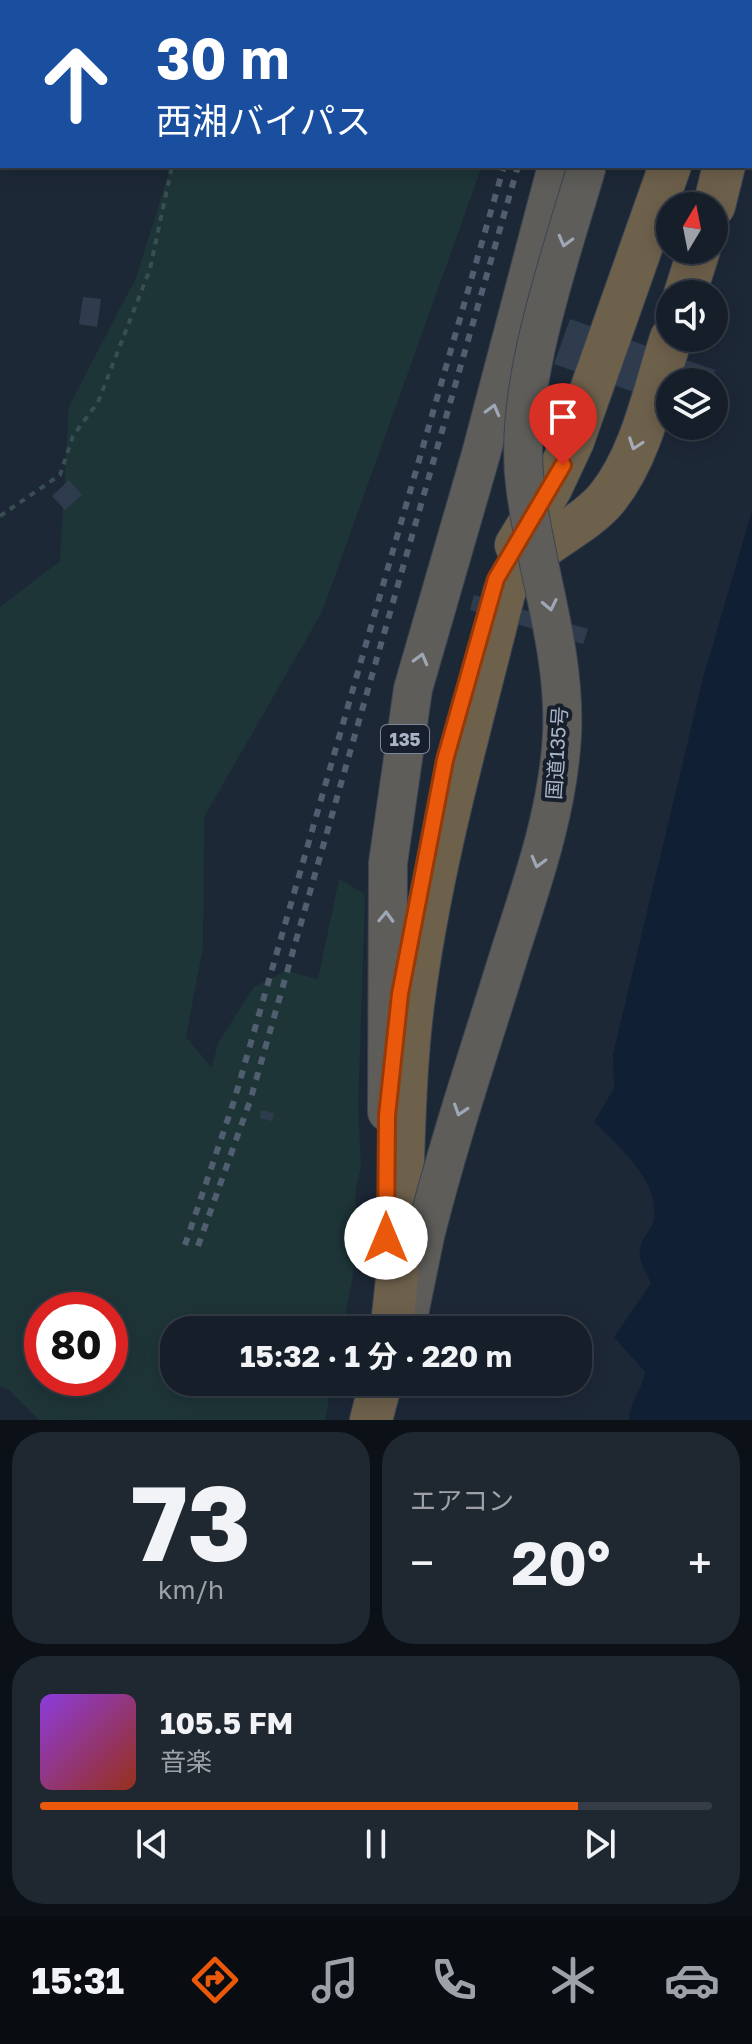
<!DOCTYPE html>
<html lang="ja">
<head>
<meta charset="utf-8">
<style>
	:root { --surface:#161e29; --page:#1f2731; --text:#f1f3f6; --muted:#9ea2a8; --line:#353c46; --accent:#ea580c }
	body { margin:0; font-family:"Golos Text","Noto Sans JP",sans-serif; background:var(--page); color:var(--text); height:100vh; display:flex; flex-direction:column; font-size:30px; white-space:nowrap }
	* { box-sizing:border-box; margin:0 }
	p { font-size:26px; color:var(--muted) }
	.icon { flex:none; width:44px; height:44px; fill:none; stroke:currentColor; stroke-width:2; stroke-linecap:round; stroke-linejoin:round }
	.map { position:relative; height:1420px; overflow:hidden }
	.sheet { display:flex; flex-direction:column; gap:12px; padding:12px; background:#0c1017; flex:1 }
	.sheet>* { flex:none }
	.hud { position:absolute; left:0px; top:0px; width:752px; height:168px; box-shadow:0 4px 20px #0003,0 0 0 2px var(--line); background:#1a4fa0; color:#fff; overflow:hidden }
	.needle { width:52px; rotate:10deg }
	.fabs { position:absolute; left:656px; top:192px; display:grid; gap:16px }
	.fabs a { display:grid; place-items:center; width:72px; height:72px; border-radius:50%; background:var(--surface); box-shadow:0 4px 20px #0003,0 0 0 2px var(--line); font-size:40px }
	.speed { position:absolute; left:24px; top:1292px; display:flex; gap:16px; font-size:40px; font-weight:700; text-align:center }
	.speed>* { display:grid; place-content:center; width:104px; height:104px; border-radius:50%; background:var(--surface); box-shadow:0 4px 20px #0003,0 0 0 2px var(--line); line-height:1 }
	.speed .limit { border:12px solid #d22; background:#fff; color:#111 }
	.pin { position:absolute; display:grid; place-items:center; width:68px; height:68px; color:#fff; margin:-82px -34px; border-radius:50% 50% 50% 0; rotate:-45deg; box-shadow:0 0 8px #0007 }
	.pin .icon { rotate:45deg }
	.me { position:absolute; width:88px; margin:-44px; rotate:0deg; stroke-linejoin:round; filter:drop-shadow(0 0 6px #0008) }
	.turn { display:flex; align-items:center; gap:28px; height:168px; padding:0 24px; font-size:36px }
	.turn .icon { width:104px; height:104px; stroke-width:2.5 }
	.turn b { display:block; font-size:56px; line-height:68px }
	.big { font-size:60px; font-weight:700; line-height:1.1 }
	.sheet .tile { flex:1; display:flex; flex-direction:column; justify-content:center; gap:12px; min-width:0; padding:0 28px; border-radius:32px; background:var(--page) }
	.sheet .dial { align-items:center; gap:0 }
	.dial b { font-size:104px; line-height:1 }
	.song { display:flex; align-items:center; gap:24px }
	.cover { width:96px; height:96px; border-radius:12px; background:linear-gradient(135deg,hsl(270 70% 55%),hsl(10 70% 35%)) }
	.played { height:8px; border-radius:4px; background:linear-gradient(90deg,var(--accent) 80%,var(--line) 80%) }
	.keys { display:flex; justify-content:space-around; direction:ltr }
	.heat { display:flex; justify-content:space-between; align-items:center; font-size:44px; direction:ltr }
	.sheet .tiles { flex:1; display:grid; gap:12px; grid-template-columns:1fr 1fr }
	.tile:last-child { grid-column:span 2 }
	.trip { position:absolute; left:160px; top:1316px; width:432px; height:80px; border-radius:32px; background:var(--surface); box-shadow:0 4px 20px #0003,0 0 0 2px var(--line); font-weight:700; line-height:80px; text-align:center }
	.tab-bar { display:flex; height:128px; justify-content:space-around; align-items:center; background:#090c10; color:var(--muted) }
	.tab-bar .icon { width:56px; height:56px }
	.tab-bar .active { color:var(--accent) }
	.tab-bar b { font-size:36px; color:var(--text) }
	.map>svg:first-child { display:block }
	.green { fill:#1e3538; fill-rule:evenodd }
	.water { fill:#101f34 }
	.building { fill:#2e3c4e }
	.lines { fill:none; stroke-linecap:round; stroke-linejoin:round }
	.trunk-casing { stroke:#3b4452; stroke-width:40 }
	.motorway-casing { stroke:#3b4452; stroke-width:44 }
	.path { stroke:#374f51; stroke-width:4; stroke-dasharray:6 6; stroke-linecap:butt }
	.trunk { stroke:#5e5d5a; stroke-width:38 }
	.motorway { stroke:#6e614c; stroke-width:42 }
	.rail { stroke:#515e6f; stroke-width:6; stroke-dasharray:8 8; stroke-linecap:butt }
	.trunk-bridge-casing { stroke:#3b4452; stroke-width:40; stroke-linecap:butt }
	.trunk-bridge { stroke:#5e5d5a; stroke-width:38 }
	.oneway { stroke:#9ea7b5 }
	.oneway2 { stroke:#a3acb9 }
	.route-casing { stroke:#983908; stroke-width:20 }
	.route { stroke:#ea580c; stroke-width:14 }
	.labels { text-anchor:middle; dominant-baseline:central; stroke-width:8; stroke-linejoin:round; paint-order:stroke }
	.shield { fill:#161f2b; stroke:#7d8797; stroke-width:2 }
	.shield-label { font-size:18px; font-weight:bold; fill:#a9b4c5 }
	.street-label { font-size:20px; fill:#a9b4c5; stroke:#161f2b }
</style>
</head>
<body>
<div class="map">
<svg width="752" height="1420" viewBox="0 0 752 1420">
	<rect width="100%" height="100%" fill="#1d2837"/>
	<g class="green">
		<path d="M 222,0 L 549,0 L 221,2 Z"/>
		<path d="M 171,166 L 482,166 L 322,612 L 204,817 L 203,947 L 186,1037 L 212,1068 L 218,1043 L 254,987 L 286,971 L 318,979 L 339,879 L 365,894 L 358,1108 L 361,1167 L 356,1187 L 353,1275 L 342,1330 L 174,1330 L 174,1382 L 332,1382 L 325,1420 L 39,1420 L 9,1390 L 0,1386 L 0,607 L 60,561 L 69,406 L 136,278 ZM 42,1310 L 110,1310 L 110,1378 L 42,1378 Z"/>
	</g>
	<path class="water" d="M 752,511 L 752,1420 L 629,1420 C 629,1403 642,1390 645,1372 L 614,1337 L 651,1283 C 645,1270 635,1256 642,1242 C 645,1234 652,1229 654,1220 C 660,1182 619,1146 594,1122 L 614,1088 L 613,1054 L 703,678 Z"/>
	<g class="building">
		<path d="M 83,297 L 101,299 L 97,327 L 79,324 Z"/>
		<path d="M 570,319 L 715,370 L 711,382 L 670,382 L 670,405 L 554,364 Z"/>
		<path d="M 69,480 L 82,495 L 65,510 L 52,496 Z"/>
		<path d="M 474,595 L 588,629 L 583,644 L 470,610 Z"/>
		<path d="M 261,1110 L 274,1113 L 272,1121 L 260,1118 Z"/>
	</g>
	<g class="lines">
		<g class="trunk-casing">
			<g id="trunk">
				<path d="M 596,2 L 596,0"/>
				<path d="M 634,2 L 635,0"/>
				<path d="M 387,1112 L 388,863 L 413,689 L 481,454 L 557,166"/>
				<path d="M 408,1319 L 425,1236"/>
			</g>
		</g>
		<g class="motorway-casing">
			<g id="motorway">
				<path d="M 750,22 L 752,16"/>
				<path d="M 714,206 L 724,166"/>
				<path d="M 685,294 L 699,250"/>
				<path d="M 516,545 L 551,488 L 573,441 L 670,166"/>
				<path d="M 391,1330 C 407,1219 399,1107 414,997 C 432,860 471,726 504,593 C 520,549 578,533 607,498 C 642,455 654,390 671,338"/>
				<path d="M 371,1420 L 381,1382"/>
			</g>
		</g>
		<g class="path">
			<path d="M 131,0 L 133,2"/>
			<path d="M 0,516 L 60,475 L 73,436 L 98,402 L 150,269 L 172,166"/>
		</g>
		<use href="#trunk" class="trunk"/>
		<use href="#motorway" class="motorway"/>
		<g class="rail">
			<path d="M 538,2 L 538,0"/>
			<path d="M 554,2 L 554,0"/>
			<path d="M 185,1245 L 234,1101 L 504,166"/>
			<path d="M 198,1246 L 250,1101 L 518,166"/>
		</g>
		<g class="trunk-bridge-casing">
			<path id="trunk-bridge" d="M 425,1236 C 449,1140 481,1046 510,952 C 533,881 558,810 562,735 C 566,649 535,569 525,484 C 513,388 560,259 587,166"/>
		</g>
		<use href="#trunk-bridge" class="trunk-bridge"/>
	</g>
	<defs><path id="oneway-chevron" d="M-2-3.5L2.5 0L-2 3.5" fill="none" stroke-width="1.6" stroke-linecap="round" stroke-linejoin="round" transform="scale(2)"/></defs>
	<g class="oneway">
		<use href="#oneway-chevron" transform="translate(565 241) rotate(105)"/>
		<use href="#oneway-chevron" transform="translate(493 410) rotate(-75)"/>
		<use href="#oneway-chevron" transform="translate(550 605) rotate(78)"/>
		<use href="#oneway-chevron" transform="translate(421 659) rotate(-75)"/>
		<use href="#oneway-chevron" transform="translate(538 862) rotate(105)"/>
		<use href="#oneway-chevron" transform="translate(386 917) rotate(-88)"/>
		<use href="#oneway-chevron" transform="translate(460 1110) rotate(108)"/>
	</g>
	<use class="oneway2" href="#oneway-chevron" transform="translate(635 444) rotate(109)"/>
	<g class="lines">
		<g class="route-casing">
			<path id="route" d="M 386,1238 L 387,1116 L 400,994 L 445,760 L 496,579 L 563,465"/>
		</g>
		<use href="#route" class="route"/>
	</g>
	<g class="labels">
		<rect class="shield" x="381" y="725" width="48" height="28" rx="6"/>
		<g class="shield-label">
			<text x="405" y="739">135</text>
		</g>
		<g class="street-label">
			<text transform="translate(556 753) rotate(-86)">国道135号</text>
		</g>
	</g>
</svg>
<div class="fabs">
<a><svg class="needle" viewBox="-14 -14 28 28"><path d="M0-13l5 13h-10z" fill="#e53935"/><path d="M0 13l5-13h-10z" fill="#9ea2a8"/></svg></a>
<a><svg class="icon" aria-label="sound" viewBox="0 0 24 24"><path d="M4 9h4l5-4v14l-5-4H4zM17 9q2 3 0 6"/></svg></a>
<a><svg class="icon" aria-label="layers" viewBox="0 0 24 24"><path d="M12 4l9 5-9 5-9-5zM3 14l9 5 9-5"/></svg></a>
</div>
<div class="speed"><div class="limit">80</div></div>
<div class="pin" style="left:563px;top:465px;background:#d93025"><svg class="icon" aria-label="arrive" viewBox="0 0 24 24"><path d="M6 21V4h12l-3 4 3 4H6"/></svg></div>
<svg class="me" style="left:386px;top:1238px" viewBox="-20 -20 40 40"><circle r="19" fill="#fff"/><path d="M0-13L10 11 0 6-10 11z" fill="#ea580c"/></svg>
<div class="trip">15:32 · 1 分 · 220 m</div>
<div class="hud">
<div class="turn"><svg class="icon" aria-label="ahead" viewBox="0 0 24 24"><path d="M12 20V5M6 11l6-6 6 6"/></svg><div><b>30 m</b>西湘バイパス</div></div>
</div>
</div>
<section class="sheet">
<div class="tiles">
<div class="tile dial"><b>73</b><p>km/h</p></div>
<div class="tile"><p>エアコン</p>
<div class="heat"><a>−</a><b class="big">20°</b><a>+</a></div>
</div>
<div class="tile">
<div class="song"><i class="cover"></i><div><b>105.5 FM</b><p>音楽</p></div></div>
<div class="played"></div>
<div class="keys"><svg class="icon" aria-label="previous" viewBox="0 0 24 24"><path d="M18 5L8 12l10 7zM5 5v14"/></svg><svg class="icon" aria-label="pause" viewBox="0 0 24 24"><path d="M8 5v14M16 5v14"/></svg><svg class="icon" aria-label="next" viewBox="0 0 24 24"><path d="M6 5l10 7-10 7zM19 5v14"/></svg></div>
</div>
</div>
</section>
<nav class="tab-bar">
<b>15:31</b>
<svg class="icon active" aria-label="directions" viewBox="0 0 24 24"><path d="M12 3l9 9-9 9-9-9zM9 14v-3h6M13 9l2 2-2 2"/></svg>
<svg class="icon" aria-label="music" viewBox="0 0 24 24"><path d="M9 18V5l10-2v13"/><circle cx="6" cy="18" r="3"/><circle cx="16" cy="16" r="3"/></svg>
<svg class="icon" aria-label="phone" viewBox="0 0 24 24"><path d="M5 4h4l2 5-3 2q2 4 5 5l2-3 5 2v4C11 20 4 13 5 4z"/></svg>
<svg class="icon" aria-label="climate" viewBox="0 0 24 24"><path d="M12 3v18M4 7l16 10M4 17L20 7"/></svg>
<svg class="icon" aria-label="car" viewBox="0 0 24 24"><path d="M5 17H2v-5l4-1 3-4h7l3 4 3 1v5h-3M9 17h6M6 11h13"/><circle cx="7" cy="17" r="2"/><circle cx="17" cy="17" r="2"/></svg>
</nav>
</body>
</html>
